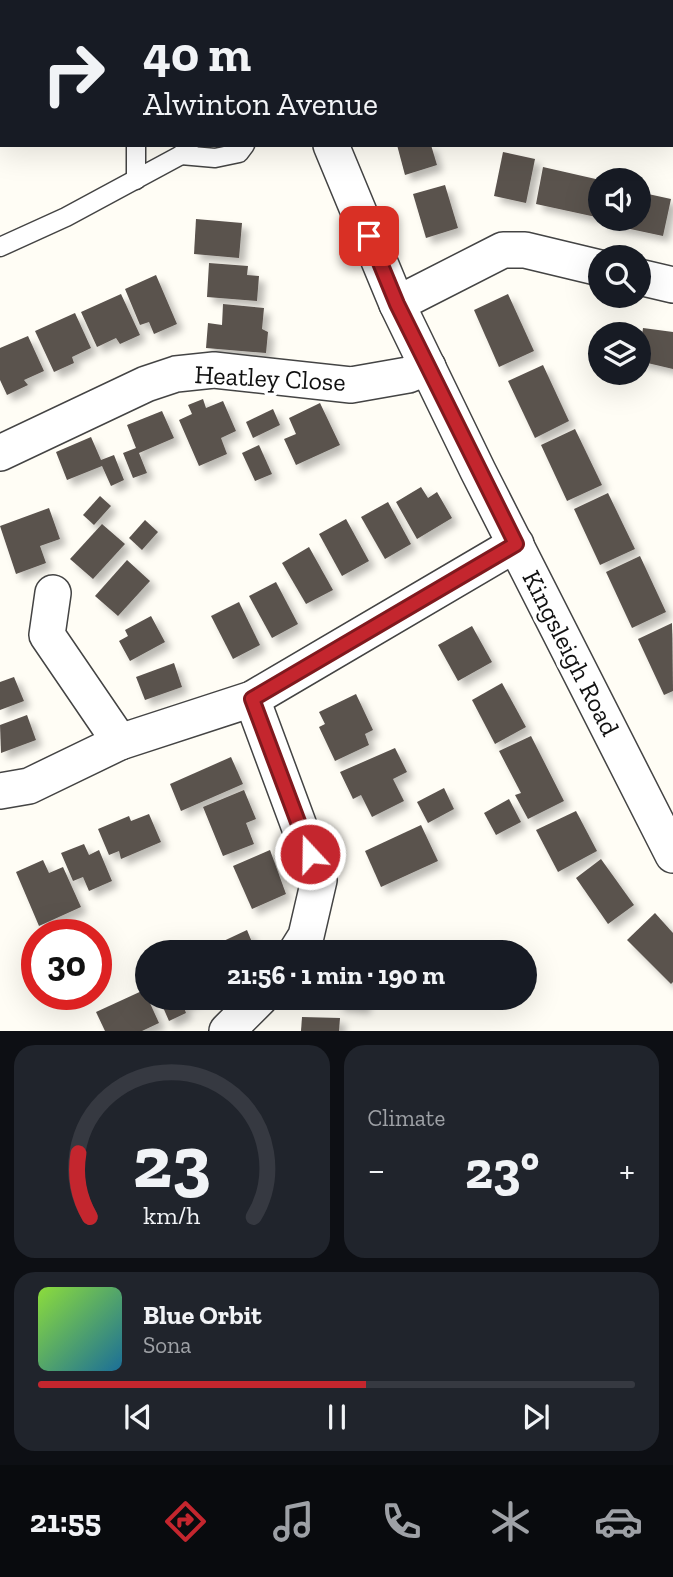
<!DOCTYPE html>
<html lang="en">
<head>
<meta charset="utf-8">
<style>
	:root { --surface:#171b24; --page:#20242c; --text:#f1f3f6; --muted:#9ea1a6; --line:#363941; --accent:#c4262e }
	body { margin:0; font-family:"Zilla Slab",serif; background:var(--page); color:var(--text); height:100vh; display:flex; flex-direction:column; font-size:26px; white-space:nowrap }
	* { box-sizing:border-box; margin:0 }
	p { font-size:23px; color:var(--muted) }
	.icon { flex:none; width:38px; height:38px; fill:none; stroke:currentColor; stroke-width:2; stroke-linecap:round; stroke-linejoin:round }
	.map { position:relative; height:1031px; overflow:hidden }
	.drawer { display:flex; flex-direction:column; gap:14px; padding:14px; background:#0d0f14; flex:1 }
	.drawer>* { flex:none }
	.guide { position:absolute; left:0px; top:0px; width:674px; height:147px; box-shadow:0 7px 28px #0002; background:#171b24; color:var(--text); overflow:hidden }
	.controls { position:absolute; left:588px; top:168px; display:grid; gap:14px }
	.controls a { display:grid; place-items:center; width:63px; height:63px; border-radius:50%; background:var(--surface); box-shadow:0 7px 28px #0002; font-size:35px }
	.speed { position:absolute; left:21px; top:919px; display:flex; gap:14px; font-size:35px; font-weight:700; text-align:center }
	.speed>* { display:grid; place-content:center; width:91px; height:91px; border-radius:50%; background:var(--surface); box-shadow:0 7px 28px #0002; line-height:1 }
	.speed .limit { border:10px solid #d22; background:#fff; color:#111 }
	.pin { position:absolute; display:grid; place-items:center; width:60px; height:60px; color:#fff; margin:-30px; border-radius:14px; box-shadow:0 4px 10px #0006 }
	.me { position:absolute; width:77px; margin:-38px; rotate:339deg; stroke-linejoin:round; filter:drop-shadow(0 0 5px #0008) }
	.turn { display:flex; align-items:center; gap:24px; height:147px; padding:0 28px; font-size:32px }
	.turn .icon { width:91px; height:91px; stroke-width:2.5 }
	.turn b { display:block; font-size:49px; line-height:60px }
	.big { font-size:52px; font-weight:800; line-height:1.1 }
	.drawer .tile { flex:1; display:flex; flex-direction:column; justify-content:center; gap:10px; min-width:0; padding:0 24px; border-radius:21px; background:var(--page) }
	.drawer .dial { align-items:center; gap:0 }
	.dial svg { height:182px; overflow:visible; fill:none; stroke:var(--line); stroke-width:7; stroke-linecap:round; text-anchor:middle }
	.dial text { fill:var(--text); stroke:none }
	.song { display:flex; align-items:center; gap:21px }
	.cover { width:84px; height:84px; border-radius:10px; background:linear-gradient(135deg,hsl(90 70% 55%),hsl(200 70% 35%)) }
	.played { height:7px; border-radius:4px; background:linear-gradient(90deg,var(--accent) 55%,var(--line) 55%) }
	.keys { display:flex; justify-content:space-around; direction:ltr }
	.heat { display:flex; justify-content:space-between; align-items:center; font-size:38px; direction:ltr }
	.drawer .tiles { flex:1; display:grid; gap:14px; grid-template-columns:1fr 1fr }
	.tile:last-child { grid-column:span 2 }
	.trip { position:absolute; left:135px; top:940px; width:402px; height:70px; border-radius:35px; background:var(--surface); box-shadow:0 7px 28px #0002; font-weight:800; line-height:70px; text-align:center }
	.menu { display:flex; height:112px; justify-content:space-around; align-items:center; background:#090b0e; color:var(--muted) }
	.menu .icon { width:49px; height:49px }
	.menu .on { color:var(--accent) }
	.menu b { font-size:32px; color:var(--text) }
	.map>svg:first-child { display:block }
	.building { fill:#5a524d; filter:url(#shadow) }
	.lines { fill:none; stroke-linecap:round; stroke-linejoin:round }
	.lane-casing { stroke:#444; stroke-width:21 }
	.street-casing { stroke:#444; stroke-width:38 }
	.lane { stroke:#fff; stroke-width:18 }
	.street { stroke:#fff; stroke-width:35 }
	.route-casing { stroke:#7f191e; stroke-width:18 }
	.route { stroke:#c4262e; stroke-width:12 }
	.labels { text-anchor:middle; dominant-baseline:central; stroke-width:7; stroke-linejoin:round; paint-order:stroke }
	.street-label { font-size:26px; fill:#111; stroke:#fff }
</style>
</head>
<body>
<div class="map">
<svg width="673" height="1031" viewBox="0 0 673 1031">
	<defs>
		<filter id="shadow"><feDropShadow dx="6" dy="6" stdDeviation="3.5" flood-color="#0004"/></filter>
	</defs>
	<rect width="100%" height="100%" fill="#fffdf5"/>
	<g class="building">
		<path d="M 397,145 L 431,145 L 437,165 L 405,175 Z"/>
		<path d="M 503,152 L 535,159 L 526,203 L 494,196 Z"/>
		<path d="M 543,167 L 600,180 L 600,197 L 596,217 L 536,204 Z"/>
		<path d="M 445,185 L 458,228 L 426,238 L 413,194 Z"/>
		<path d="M 639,192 L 671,199 L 663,236 L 602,223 L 603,219 L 639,219 Z"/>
		<path d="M 196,219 L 242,223 L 239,258 L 194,254 Z"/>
		<path d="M 209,263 L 248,266 L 247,275 L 259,276 L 257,301 L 207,297 Z"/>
		<path d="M 156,275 L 177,324 L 154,334 L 149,322 L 140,325 L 125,289 Z"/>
		<path d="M 121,294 L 140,335 L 120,344 L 116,338 L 97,347 L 81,312 Z"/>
		<path d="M 508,294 L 534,351 L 499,367 L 474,310 Z"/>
		<path d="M 223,304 L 264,308 L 262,329 L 268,332 L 266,353 L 206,348 L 208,323 L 222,325 Z"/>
		<path d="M 75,313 L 91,348 L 72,357 L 74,363 L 54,372 L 35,331 Z"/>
		<path d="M 643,328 L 673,332 L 673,369 L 639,361 Z"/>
		<path d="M 28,336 L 44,371 L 24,380 L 28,385 L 7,395 L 0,380 L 0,348 Z"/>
		<path d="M 543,365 L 569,421 L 535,438 L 508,381 Z"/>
		<path d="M 203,399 L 206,408 L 223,401 L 236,431 L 221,438 L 227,454 L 199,466 L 179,420 L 192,414 L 188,405 Z"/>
		<path d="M 320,403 L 340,445 L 296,465 L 284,439 L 296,434 L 289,418 Z"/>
		<path d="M 273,409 L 280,425 L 253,438 L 246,422 Z"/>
		<path d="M 162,411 L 174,438 L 139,453 L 147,473 L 133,478 L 123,453 L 136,448 L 127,425 Z"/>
		<path d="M 575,429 L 602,485 L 567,501 L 541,445 Z"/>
		<path d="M 91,437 L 101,460 L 114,455 L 124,480 L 111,486 L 102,466 L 67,480 L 56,452 Z"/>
		<path d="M 259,445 L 272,474 L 255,481 L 242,453 Z"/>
		<path d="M 421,487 L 428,498 L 437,492 L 452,518 L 417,539 L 396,502 Z"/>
		<path d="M 608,493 L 635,549 L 600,565 L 574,509 Z"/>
		<path d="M 100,496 L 111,506 L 94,525 L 83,515 Z"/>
		<path d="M 388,502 L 411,544 L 385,559 L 361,517 Z"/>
		<path d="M 49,508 L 60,539 L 40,546 L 46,563 L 16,574 L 0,526 Z"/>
		<path d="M 346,519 L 369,561 L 342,576 L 319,534 Z"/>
		<path d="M 145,520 L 158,532 L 142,550 L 129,538 Z"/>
		<path d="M 102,524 L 125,544 L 93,579 L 70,559 Z"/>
		<path d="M 309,547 L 333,590 L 306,604 L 282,563 Z"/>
		<path d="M 640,556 L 666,612 L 632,628 L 606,572 Z"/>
		<path d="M 127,560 L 150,581 L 118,616 L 95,596 Z"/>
		<path d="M 276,582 L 298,624 L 272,638 L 249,596 Z"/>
		<path d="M 239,602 L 260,645 L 233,659 L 211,616 Z"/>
		<path d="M 151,616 L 165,642 L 130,661 L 119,641 L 128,636 L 125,630 Z"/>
		<path d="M 672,623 L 673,691 L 664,695 L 638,639 Z"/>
		<path d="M 472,626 L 492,662 L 458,681 L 438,645 Z"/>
		<path d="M 174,663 L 182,687 L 145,700 L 136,677 Z"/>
		<path d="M 14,677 L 24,701 L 0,710 L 0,682 Z"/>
		<path d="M 502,683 L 526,727 L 495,744 L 472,700 Z"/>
		<path d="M 356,694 L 373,730 L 365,734 L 369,745 L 335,761 L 319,727 L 325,724 L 319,712 Z"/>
		<path d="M 27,715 L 36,740 L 1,753 L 0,725 Z"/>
		<path d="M 531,736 L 564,801 L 528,819 L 515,795 L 521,793 L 499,751 Z"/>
		<path d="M 395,748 L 407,772 L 393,779 L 404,801 L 372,817 L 361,795 L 353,799 L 340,772 Z"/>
		<path d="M 231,757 L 243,784 L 181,811 L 170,784 Z"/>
		<path d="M 444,788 L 454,809 L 428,823 L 417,802 Z"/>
		<path d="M 244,790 L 256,819 L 246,823 L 254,844 L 223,856 L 203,807 Z"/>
		<path d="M 509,799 L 521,822 L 496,835 L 484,813 Z"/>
		<path d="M 576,811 L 597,851 L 558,872 L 536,830 Z"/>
		<path d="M 149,814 L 161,842 L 121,859 L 119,851 L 109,855 L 98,829 L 129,816 L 131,821 Z"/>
		<path d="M 421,825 L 438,861 L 381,887 L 365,851 Z"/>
		<path d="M 84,844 L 89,855 L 99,850 L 112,881 L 89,891 L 83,877 L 73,881 L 61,853 Z"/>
		<path d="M 270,850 L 286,894 L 252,909 L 233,866 Z"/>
		<path d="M 601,859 L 634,905 L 608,924 L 576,878 Z"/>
		<path d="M 43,860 L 49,873 L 63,867 L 81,907 L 39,926 L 16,872 Z"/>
		<path d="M 655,913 L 673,933 L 673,982 L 671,984 L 627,940 Z"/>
		<path d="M 247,930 L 256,952 L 205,952 L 216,947 L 215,945 Z"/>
		<path d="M 144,990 L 159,1023 L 142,1031 L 105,1031 L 96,1012 Z"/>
		<path d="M 159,998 L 199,998 L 183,1005 L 186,1013 L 169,1021 Z"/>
		<path d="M 338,998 L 365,998 L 364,1008 L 337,1005 Z"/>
		<path d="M 302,1017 L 340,1018 L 339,1031 L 301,1031 Z"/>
	</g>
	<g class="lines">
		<g class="lane-casing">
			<g id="lane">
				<path d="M 136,0 L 136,2"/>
				<path d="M 208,2 L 208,0"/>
				<path d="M 136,145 L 136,180"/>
				<path d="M 181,155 L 215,158 L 239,153 L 245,145"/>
				<path d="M 0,247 L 66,217 L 181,155 L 189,145"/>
			</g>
		</g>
		<g class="street-casing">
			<g id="street">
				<path d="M 304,0 L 304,2"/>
				<path d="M 331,145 L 397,304 L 478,471 L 673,855"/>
				<path d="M 639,277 L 673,285"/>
				<path d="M 397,304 L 503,250 L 525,250 L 600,268"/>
				<path d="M 0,453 L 146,384 L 176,374 L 214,370 L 351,385 L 408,375 L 428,367"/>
				<path d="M 53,593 L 47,635 L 120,742"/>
				<path d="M 252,699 L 319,880 L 306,936 L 296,952"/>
				<path d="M 0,791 L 29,786 L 120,742 L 252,699 L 516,544"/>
				<path d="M 227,1031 L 260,998"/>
			</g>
		</g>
		<use href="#lane" class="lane"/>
		<use href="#street" class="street"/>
	</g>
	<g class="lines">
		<g class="route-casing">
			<path id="route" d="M 310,854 L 252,699 L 516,544 L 397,304 L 369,236"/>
		</g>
		<use href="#route" class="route"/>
	</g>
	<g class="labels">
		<g class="street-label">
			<text transform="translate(270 378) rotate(3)">Heatley Close</text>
			<text transform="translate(571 653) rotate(63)">Kingsleigh Road</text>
		</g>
	</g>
</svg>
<div class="controls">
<a><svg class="icon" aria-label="sound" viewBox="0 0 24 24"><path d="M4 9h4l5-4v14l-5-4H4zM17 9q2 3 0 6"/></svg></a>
<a><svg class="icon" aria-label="search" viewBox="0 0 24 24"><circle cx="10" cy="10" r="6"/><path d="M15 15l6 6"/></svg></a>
<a><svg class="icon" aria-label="layers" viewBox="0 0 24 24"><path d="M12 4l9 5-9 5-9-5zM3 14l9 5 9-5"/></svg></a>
</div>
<div class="speed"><div class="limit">30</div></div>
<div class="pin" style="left:369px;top:236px;background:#d93025"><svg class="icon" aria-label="arrive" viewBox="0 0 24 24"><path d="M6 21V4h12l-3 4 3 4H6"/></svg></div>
<svg class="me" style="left:310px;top:854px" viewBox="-20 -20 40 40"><circle r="17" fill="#c4262e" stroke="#fff" stroke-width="3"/><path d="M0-11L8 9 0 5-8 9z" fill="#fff"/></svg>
<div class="trip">21:56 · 1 min · 190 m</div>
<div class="guide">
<div class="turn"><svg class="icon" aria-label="right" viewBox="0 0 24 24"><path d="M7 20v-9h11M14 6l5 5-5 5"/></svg><div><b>40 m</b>Alwinton Avenue</div></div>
</div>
</div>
<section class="drawer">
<div class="tiles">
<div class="tile dial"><svg viewBox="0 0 100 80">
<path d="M14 69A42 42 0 1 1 86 69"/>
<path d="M14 69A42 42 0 0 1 9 41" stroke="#c4262e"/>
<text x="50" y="56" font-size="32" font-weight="700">23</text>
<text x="50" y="72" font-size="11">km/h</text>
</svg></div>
<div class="tile"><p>Climate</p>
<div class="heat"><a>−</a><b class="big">23°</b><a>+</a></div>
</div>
<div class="tile">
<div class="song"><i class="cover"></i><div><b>Blue Orbit</b><p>Sona</p></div></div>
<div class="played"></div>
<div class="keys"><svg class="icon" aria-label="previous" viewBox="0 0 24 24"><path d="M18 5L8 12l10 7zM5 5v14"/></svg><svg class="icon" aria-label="pause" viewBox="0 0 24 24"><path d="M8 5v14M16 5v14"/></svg><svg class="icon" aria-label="next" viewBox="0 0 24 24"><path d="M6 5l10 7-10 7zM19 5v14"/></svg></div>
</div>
</div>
</section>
<nav class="menu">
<b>21:55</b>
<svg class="icon on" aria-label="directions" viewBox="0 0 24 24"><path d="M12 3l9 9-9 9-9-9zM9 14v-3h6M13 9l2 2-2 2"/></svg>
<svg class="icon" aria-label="music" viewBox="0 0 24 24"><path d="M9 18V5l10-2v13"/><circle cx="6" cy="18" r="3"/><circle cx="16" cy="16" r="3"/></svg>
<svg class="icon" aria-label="phone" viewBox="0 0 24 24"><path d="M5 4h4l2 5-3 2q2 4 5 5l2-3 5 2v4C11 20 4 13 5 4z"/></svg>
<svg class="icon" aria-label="climate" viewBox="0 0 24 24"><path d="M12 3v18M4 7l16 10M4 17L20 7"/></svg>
<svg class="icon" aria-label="car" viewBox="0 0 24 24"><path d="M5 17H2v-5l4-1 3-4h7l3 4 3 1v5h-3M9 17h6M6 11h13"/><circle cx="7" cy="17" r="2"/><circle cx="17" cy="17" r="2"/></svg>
</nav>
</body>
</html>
